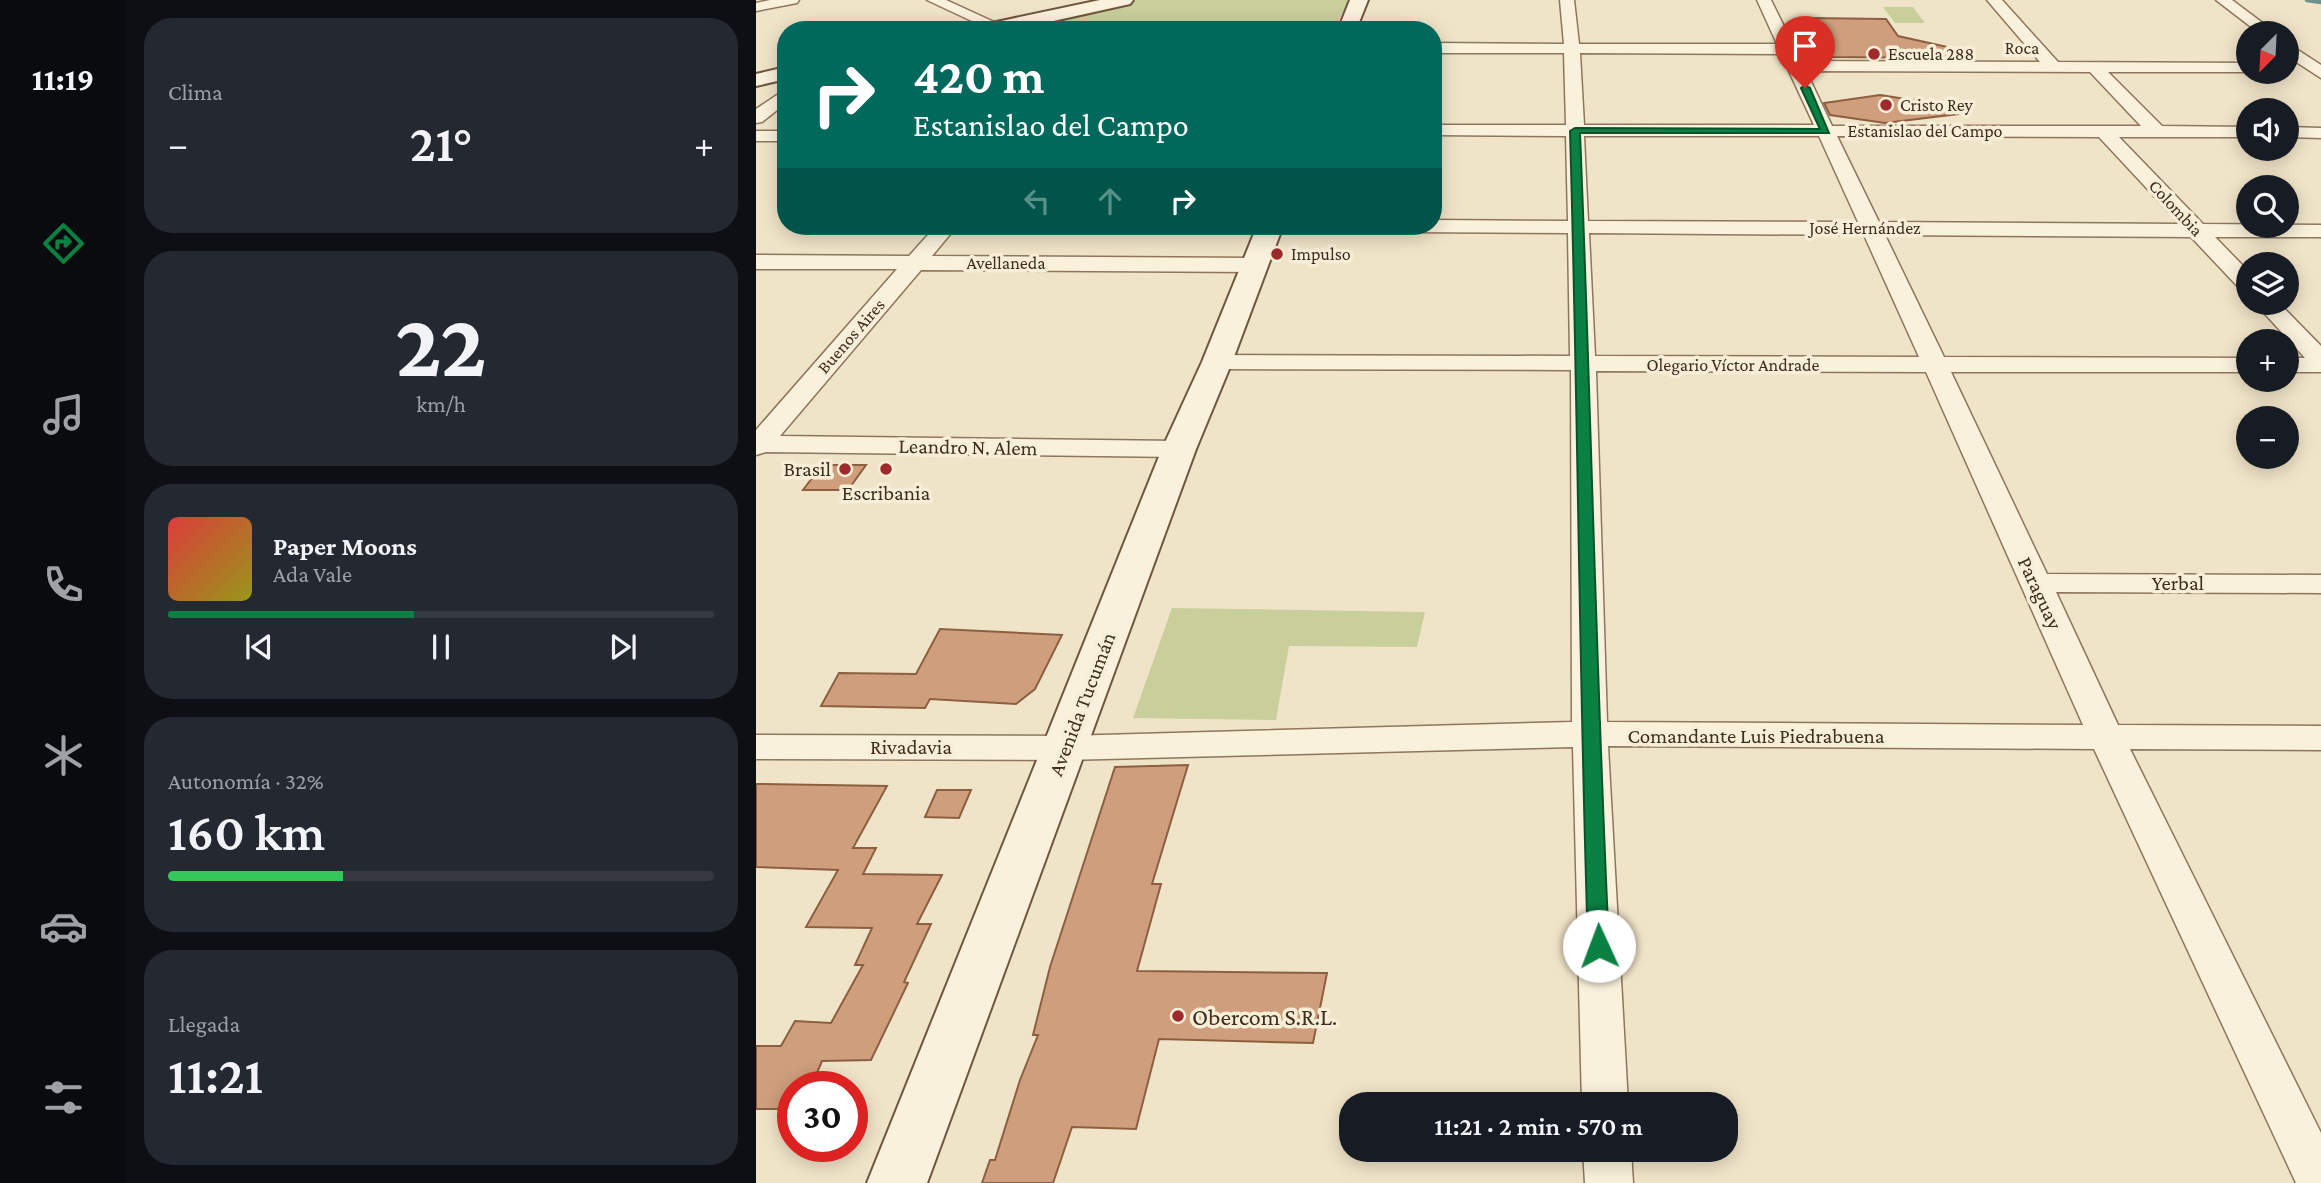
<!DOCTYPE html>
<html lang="es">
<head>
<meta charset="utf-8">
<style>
	:root { --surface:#171b24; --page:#242831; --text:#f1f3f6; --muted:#9ea1a6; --line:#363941; --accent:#0b8043 }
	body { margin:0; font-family:"Crimson Pro",serif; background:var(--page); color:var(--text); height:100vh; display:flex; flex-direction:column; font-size:26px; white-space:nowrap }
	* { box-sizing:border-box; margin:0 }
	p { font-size:23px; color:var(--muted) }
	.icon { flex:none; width:38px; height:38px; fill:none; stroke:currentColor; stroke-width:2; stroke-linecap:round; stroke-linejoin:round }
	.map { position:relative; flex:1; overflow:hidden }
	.panel { display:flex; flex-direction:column; gap:18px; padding:18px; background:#0d0f14; width:630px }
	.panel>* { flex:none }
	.guide { position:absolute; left:21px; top:21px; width:665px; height:214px; border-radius:28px; box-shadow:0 4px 18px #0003; background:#00695c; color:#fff; overflow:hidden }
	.needle { width:46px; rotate:204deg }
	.tools { position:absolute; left:1480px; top:21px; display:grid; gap:14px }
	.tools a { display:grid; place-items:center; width:63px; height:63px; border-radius:50%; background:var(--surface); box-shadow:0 4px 18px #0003; font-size:35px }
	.speed { position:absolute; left:21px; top:1071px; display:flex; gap:14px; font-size:35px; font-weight:700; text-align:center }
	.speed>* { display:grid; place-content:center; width:91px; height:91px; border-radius:50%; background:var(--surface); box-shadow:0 4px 18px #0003; line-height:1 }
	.speed .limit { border:10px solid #d22; background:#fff; color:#111 }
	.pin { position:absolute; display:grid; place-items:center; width:60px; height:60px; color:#fff; margin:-72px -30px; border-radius:50% 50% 50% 0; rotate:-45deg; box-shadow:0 0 7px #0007 }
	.pin .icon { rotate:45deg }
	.me { position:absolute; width:77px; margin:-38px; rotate:358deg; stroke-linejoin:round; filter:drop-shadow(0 0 5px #0008) }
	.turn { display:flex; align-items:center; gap:24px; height:147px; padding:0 21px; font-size:32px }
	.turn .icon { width:91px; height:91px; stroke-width:2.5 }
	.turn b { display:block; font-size:49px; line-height:60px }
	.lanes { display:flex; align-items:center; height:66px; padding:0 21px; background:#0003; justify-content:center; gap:35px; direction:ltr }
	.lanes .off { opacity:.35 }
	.big { font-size:52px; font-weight:600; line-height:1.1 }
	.panel .card { flex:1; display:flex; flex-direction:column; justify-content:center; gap:10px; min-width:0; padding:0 24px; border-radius:28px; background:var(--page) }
	.panel .dial { align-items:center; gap:0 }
	.dial b { font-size:91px; line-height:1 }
	.song { display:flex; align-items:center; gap:21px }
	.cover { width:84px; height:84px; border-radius:10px; background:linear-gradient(135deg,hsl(0 70% 55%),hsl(60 70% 35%)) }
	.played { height:7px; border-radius:4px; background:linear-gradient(90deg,var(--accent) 45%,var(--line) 45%) }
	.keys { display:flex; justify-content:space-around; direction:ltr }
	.heat { display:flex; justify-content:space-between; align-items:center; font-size:38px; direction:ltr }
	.charge { height:10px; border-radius:5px; background:linear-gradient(90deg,#34c759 32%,var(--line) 0) }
	.trip { position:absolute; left:583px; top:1092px; width:399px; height:70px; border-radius:28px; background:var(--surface); box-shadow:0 4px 18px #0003; font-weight:600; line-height:70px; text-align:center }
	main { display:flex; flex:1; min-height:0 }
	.tab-bar { display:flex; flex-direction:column; width:126px; justify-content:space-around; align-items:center; background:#090b0e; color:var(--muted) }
	.tab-bar .icon { width:49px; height:49px }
	.tab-bar .selected { color:var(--accent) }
	.tab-bar b { font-size:32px; color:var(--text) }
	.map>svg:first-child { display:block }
	.green { fill:#c9cf9b }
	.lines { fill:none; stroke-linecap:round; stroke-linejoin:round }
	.stream { stroke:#6f938a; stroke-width:4.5 }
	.building { fill:#cf9f7d; stroke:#8d5f41; stroke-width:2 }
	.minor-casing { stroke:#8d765c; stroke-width:3 }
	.secondary-casing { stroke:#6f573f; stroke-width:4 }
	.minor { fill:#faf1dc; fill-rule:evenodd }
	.secondary { fill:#faf1dc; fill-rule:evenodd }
	.route { fill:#0b8043; stroke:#07532c; stroke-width:2 }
	.poi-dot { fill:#9e2a2b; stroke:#f7eed8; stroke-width:2.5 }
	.labels { text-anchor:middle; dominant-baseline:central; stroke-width:7; stroke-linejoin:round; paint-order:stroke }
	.far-street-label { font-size:18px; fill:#3d2e20; stroke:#f7eed8 }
	.far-poi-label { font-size:18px; fill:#3d2e20; stroke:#f7eed8; text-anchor:start }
	.street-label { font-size:21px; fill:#3d2e20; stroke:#f7eed8 }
	.poi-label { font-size:21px; fill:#3d2e20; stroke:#f7eed8; text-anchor:end }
	.near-poi-label { font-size:24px; fill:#3d2e20; stroke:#f7eed8; text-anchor:start }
</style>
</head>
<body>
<main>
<nav class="tab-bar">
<b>11:19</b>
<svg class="icon selected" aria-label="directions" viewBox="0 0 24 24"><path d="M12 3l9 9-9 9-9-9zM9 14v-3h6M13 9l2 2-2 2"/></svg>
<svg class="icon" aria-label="music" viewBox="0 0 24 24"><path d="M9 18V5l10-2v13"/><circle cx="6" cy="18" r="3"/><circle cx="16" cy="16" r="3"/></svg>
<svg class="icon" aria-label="phone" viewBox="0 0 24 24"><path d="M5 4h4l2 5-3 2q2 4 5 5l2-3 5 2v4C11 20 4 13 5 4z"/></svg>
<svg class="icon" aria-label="climate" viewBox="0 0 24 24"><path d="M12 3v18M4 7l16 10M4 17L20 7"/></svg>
<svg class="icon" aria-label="car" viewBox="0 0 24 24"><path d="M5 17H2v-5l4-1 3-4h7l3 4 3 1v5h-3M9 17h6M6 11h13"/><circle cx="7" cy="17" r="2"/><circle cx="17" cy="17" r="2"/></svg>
<svg class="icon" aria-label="filters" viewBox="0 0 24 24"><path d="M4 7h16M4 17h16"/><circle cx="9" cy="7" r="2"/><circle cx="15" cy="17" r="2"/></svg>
</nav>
<section class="panel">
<div class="card"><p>Clima</p>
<div class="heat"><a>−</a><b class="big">21°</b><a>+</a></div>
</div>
<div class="card dial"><b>22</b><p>km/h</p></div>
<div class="card">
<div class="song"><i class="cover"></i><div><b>Paper Moons</b><p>Ada Vale</p></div></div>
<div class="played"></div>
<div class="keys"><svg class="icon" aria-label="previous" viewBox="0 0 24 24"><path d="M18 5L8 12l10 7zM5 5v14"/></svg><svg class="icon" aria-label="pause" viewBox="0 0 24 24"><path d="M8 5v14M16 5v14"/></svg><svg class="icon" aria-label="next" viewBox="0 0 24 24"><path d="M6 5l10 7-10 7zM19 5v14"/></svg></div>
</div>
<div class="card"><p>Autonomía · 32%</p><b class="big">160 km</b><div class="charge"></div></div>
<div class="card"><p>Llegada</p><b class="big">11:21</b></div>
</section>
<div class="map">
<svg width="1565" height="1183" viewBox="0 0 1565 1183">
	<rect width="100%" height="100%" fill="#f0e4c8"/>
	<g class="green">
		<path d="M 382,0 L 593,0 L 578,30 L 245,30 Z"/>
		<path d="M 1127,7 L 1157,7 L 1169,23 L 1139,23 Z"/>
		<path d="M 416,608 L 669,612 L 661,647 L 533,646 L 520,720 L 377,718 Z"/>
	</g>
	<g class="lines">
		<path class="stream" d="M 1551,0 L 1565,2"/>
	</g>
	<g class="building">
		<path d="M 1052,18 L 1130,19 L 1142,36 L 1196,48 L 1195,58 L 1068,57 Z"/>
		<path d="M 1124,95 L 1202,107 L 1202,114 L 1129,123 L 1074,115 L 1068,103 Z"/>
		<path d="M 66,465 L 110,465 L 92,490 L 47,490 Z"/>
		<path d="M 184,629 L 306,635 L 279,689 L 260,704 L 174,699 L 169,708 L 65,706 L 83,673 L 160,674 Z"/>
		<path d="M 432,765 L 396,884 L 405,884 L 381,971 L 571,973 L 557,1043 L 403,1039 L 380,1129 L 316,1127 L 297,1183 L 226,1183 L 234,1160 L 239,1160 L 264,1080 L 282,1035 L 277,1035 L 294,967 L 359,767 Z"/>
		<path d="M 0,784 L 131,786 L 97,848 L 120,848 L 107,874 L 186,875 L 161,924 L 175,924 L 148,982 L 152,983 L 115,1060 L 66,1061 L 55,1087 L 37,1087 L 37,1109 L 0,1109 L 0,1046 L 25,1046 L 39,1021 L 75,1023 L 107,965 L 99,965 L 116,928 L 50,927 L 82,870 L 0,867 Z"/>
		<path d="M 181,790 L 215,790 L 203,818 L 169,817 Z"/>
	</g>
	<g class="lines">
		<g class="minor-casing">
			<g id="minor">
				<path d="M 14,0 L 43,0 L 41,3 L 0,11 L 0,3 Z"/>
				<path d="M 171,0 L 190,0 L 249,27 L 247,30 L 235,30 Z"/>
				<path d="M 804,0 L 818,0 L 823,44 L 1021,44 L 1001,0 L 1015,0 L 1045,61 L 1284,62 L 1231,0 L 1246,0 L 1302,62 L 1493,63 L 1493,72 L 1498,72 L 1352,72 L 1406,126 L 1493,127 L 1493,137 L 1363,137 L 1447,224 L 1565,225 L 1565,237 L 1459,237 L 1493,272 L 1493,292 L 1485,290 L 1435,237 L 1129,235 L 1188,357 L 1493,358 L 1493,372 L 1195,372 L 1291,574 L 1565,575 L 1565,593 L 1300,592 L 1362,725 L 1565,726 L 1565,750 L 1374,749 L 1565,1133 L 1565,1183 L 1540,1183 L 1338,749 L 852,746 L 872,1104 L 826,1104 L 817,747 L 309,760 L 0,759 L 0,735 L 309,736 L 816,722 L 815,370 L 461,369 L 452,367 L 449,362 L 452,357 L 461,355 L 814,356 L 812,233 L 652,232 L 645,230 L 642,226 L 677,226 L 677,220 L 812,221 L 810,136 L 677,135 L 677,125 L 810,125 L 808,53 L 677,53 L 677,43 L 808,44 ZM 824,53 L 1025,54 L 1058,125 L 828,125 ZM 1050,71 L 1334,72 L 1385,126 L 1076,126 ZM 828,136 L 1063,136 L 1102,222 L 832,221 ZM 1081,136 L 1343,137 L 1424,224 L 1123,222 ZM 833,233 L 1108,235 L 1163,357 L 839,356 ZM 840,371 L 1170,372 L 1327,725 L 851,722 Z"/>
				<path d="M 1460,0 L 1476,0 L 1520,33 L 1503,33 Z"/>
				<path d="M 1531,43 L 1565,65 L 1565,78 L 1531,56 Z"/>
				<path d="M 30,89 L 30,103 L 6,122 L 0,123 L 0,109 Z"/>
				<path d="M 1531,127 L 1565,128 L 1565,138 L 1531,137 Z"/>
				<rect x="0" y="131" width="30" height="10"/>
				<path d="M 180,226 L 201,226 L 176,256 L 499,258 L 507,260 L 510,265 L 507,270 L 499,272 L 165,270 L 24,436 L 423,441 L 433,443 L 437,449 L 433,455 L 423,457 L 10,452 L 0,455 L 0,430 L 141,269 L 0,269 L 0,255 L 153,256 Z"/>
				<path d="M 1499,303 L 1523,303 L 1565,346 L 1565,372 L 1531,372 L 1531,358 L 1549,358 Z"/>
				<path d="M 827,1150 L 875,1150 L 877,1183 L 829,1183 Z"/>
			</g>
		</g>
		<g class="secondary-casing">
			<g id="secondary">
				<path d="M 344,0 L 377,0 L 374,4 L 257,30 L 222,30 L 231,24 Z"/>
				<path d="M 594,0 L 612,0 L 600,30 L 582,30 Z"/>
				<path d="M 30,67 L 30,79 L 0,86 L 0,74 Z"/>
				<path d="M 501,226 L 527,226 L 476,362 L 440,449 L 171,1183 L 111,1183 L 406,449 L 446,362 Z"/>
			</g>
		</g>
		<use href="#minor" class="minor"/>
		<use href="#secondary" class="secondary"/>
	</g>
	<path class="route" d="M 1049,85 L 1054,88 L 1073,133 L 824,133 C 835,404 840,675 853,946 L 850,952 L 843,954 L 835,952 L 832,946 C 823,674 822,402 814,131 L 819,128 L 1064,129 L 1045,88 Z"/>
	<g class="poi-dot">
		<circle cx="1118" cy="54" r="7"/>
		<circle cx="1130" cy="105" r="7"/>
		<circle cx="521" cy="254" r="7"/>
		<circle cx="89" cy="469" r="7"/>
		<circle cx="130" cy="469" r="7"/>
		<circle cx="422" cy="1016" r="7"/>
	</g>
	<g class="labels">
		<g class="far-street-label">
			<text x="1266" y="48">Roca</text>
			<text x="1169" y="131">Estanislao del Campo</text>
			<text transform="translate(1420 208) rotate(47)">Colombia</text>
			<text x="1109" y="228">José Hernández</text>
			<text x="250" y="263">Avellaneda</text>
			<text transform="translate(95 336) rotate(-49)">Buenos Aires</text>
			<text x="977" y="365">Olegario Víctor Andrade</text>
		</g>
		<g class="far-poi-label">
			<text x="1132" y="54">Escuela 288</text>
			<text x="1144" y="105">Cristo Rey</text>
			<text x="535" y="254">Impulso</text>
		</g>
		<g class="street-label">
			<text transform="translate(212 447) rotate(1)">Leandro N. Alem</text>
			<text x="1422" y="583">Yerbal</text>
			<text transform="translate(1284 593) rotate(65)">Paraguay</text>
			<text transform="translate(326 704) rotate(-69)">Avenida Tucumán</text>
			<text x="1000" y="736">Comandante Luis Piedrabuena</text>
			<text x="155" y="747">Rivadavia</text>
		</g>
		<g class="poi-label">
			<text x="75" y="469">Brasil</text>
			<text x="130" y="493" text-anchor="middle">Escribania</text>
		</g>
		<g class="near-poi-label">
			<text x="436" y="1016">Obercom S.R.L.</text>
		</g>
	</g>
</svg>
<div class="tools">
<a><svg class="needle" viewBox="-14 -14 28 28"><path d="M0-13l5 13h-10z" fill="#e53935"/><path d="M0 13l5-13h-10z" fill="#9ea1a6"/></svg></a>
<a><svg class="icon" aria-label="sound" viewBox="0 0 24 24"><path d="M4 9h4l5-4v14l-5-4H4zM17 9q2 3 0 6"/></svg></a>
<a><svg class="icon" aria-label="search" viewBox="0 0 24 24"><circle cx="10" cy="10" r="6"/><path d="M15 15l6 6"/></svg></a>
<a><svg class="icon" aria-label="layers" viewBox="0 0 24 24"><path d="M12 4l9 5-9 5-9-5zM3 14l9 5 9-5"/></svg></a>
<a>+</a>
<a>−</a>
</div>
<div class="speed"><div class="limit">30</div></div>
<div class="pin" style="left:1049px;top:88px;background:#d93025"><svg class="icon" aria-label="arrive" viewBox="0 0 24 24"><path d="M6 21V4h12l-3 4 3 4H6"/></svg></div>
<svg class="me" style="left:843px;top:946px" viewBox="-20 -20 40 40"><circle r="19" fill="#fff"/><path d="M0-13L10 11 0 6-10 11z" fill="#0b8043"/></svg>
<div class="trip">11:21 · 2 min · 570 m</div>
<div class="guide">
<div class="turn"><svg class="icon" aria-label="right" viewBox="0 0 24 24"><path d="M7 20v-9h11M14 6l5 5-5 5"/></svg><div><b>420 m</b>Estanislao del Campo</div></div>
<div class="lanes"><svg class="icon off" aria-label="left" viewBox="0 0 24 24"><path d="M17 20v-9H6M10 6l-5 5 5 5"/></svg><svg class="icon off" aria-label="ahead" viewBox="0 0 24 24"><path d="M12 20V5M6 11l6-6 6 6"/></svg><svg class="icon" aria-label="right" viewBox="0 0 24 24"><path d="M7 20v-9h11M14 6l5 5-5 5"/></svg></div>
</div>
</div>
</main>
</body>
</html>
